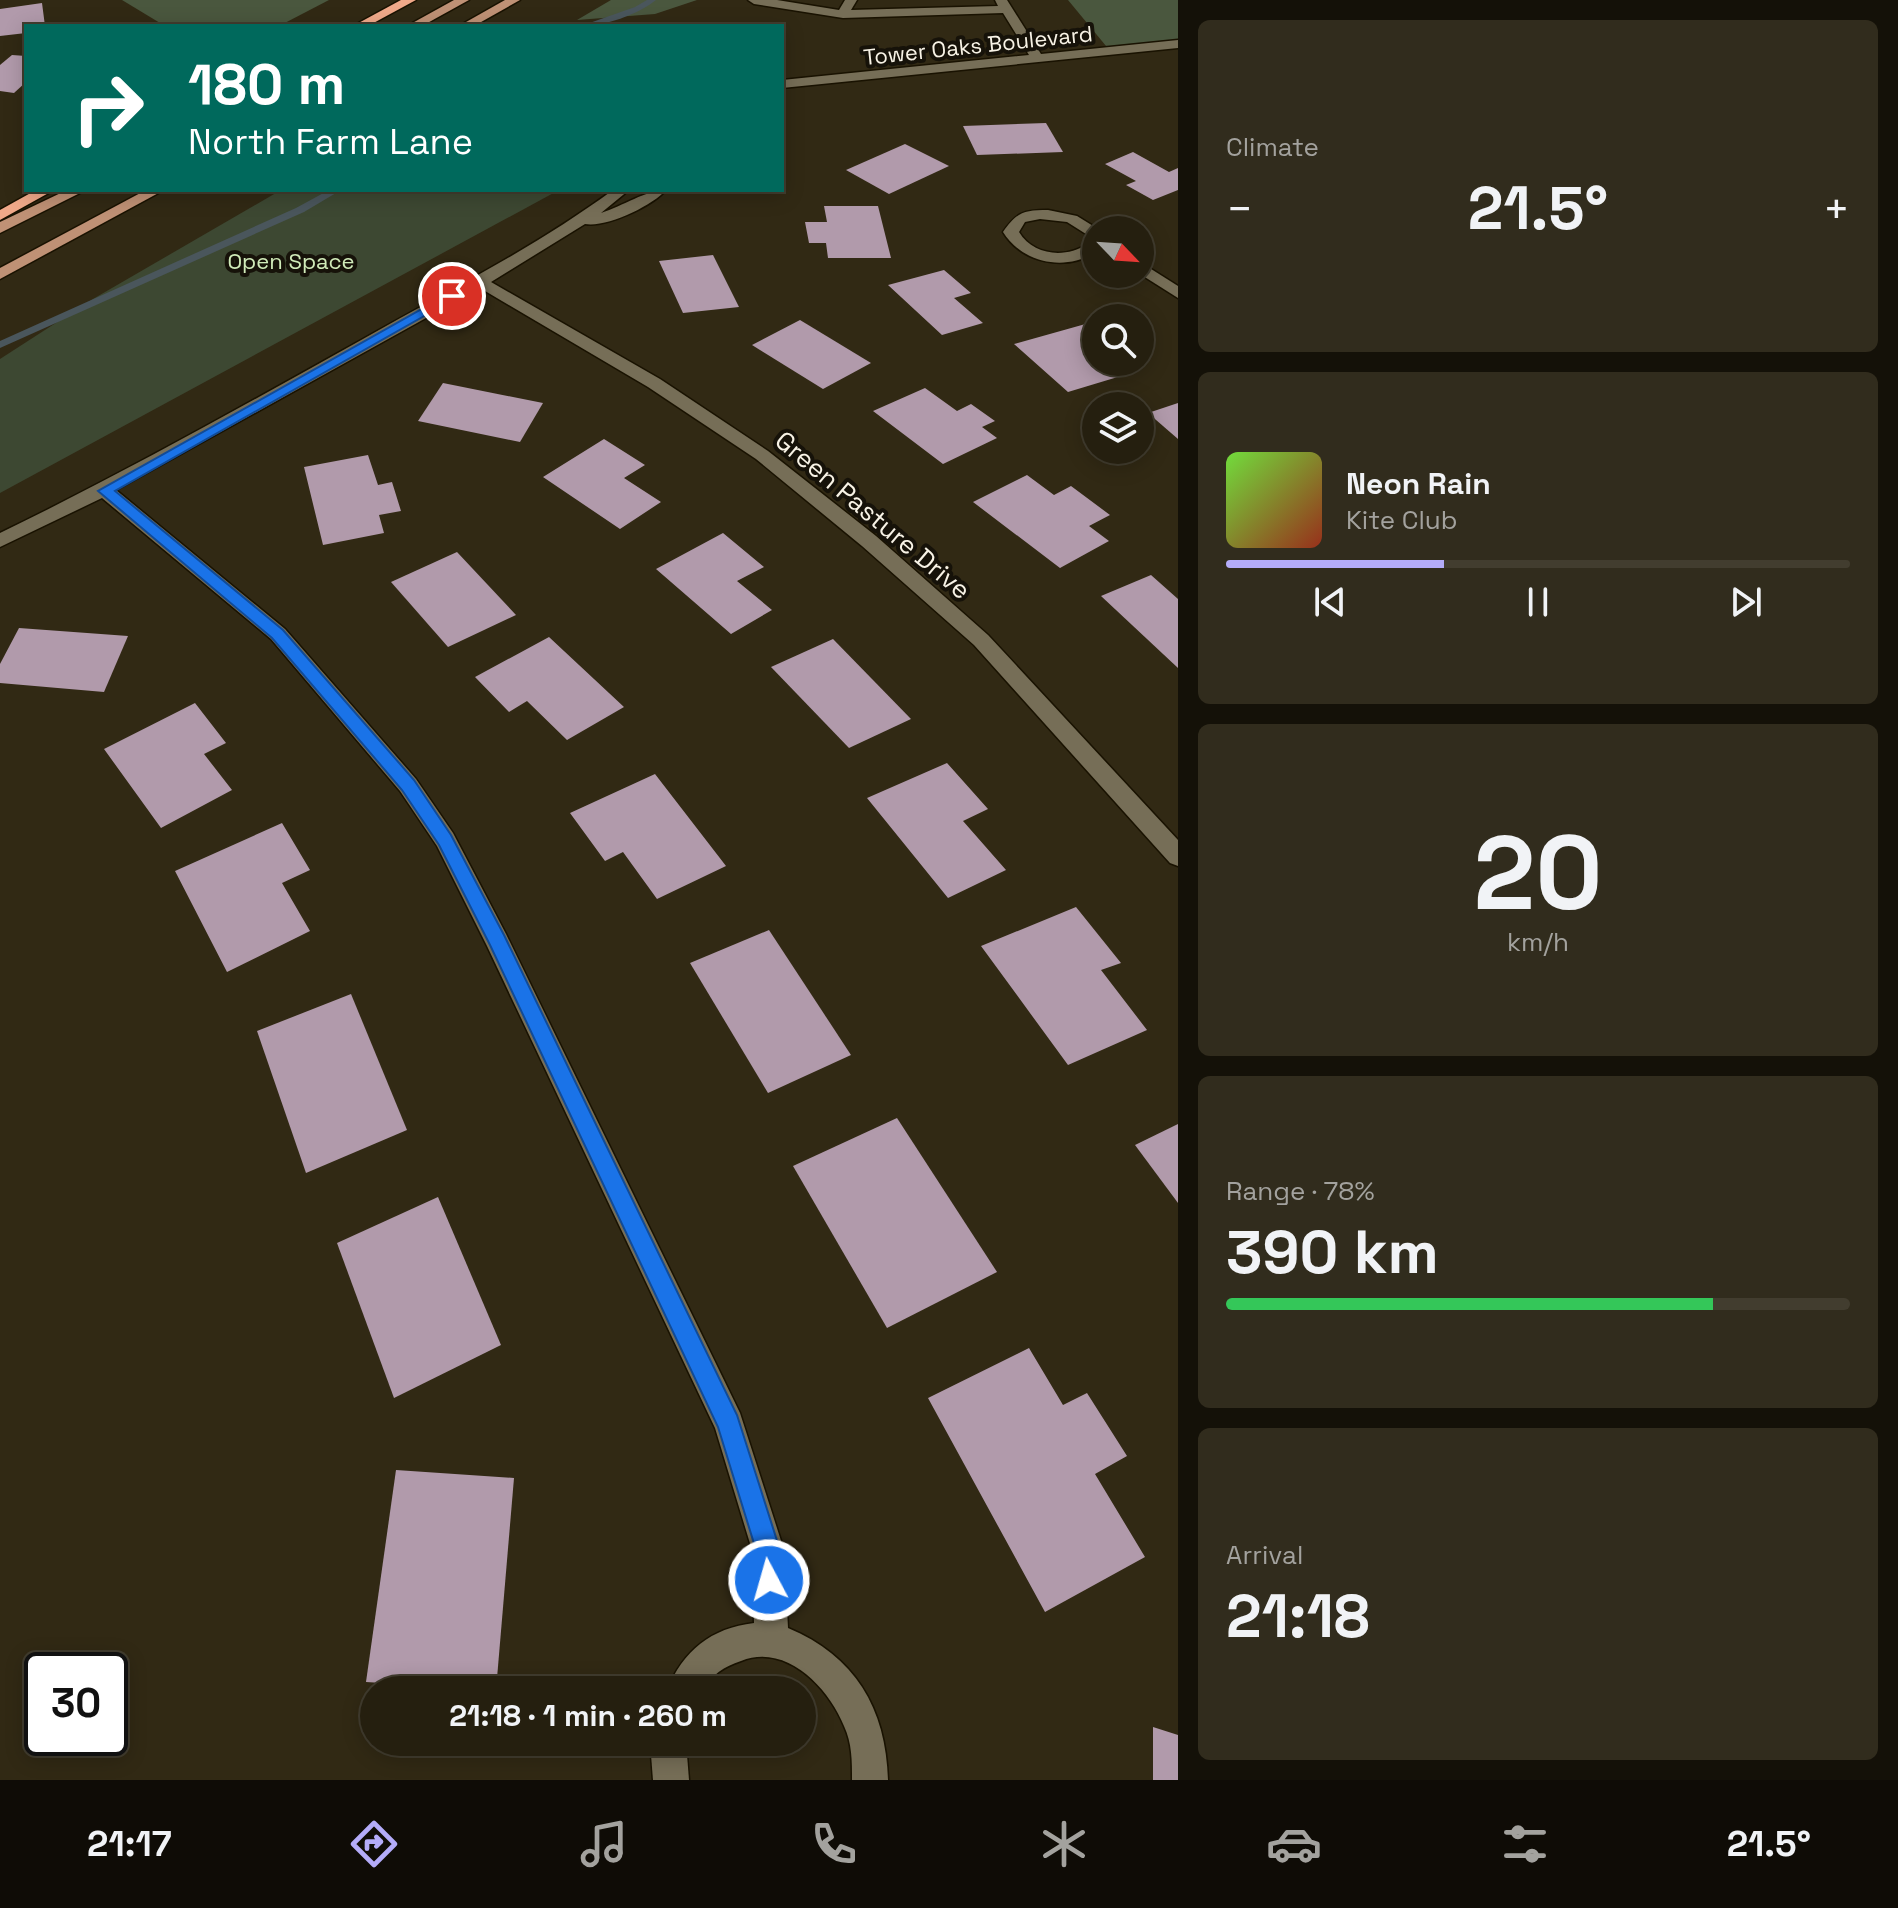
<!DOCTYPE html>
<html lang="en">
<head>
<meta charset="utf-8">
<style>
	:root { --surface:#251f0f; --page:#312c1d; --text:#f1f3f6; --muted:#a3a29e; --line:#423d2f; --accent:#b4acf9 }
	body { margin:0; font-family:"Space Grotesk",sans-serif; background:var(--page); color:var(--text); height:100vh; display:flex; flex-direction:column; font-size:30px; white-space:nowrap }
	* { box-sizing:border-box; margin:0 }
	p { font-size:26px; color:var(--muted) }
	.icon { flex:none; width:44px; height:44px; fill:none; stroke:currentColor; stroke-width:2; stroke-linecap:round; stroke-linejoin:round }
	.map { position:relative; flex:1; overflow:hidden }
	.sheet { display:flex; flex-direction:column; gap:20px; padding:20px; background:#141108; width:720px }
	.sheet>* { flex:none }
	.banner { position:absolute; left:24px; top:24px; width:760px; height:168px; border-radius:0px; box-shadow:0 4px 20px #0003,0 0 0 2px var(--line); background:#00695c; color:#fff; overflow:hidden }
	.needle { width:52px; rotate:115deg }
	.tools { position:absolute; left:1082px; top:216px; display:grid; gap:16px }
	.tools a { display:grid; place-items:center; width:72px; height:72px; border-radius:50%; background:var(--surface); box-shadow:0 4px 20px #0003,0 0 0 2px var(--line); font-size:40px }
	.speed { position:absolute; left:24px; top:1652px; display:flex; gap:16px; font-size:40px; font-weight:700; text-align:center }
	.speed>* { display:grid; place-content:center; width:104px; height:104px; border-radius:50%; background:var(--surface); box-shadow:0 4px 20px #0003,0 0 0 2px var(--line); line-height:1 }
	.speed .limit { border:4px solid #111; border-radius:12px; background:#fff; color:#111 }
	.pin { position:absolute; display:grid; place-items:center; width:68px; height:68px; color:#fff; margin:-34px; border:4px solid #fff; border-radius:50%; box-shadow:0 2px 8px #0007 }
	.me { position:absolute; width:88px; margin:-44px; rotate:354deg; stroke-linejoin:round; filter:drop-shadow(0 0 6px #0008) }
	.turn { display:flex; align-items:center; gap:28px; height:168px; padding:0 32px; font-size:36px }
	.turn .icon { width:104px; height:104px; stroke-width:2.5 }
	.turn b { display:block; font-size:56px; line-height:68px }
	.big { font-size:60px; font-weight:700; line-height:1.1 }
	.sheet .tile { flex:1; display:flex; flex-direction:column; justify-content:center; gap:12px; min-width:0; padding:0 28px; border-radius:12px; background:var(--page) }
	.sheet .dial { align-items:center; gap:0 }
	.dial b { font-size:104px; line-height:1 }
	.song { display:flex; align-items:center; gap:24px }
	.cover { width:96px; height:96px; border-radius:12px; background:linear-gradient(135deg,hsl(100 70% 55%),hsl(10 70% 35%)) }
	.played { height:8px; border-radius:4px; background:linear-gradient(90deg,var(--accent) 35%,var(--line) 35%) }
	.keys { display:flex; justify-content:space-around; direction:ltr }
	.heat { display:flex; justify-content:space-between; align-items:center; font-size:44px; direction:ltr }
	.charge { height:12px; border-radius:6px; background:linear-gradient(90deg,#34c759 78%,var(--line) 0) }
	.trip { position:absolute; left:360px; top:1676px; width:456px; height:80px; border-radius:40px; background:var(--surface); box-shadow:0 4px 20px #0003,0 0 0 2px var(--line); font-weight:700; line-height:80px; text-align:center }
	.tabs { display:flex; height:128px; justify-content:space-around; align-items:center; background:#0f0c06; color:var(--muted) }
	.tabs .icon { width:56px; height:56px }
	.tabs .active { color:var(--accent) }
	.tabs b { font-size:36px; color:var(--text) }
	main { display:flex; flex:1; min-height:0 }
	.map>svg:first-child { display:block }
	.green { fill:#3d4832 }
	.forest { fill:#4a573e }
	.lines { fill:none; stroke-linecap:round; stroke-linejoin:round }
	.stream { fill:#4a565c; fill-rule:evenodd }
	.building { fill:#b19aab }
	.minor-casing { stroke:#191201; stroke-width:3 }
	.major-casing { stroke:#191201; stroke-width:3 }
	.highway-casing { stroke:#191201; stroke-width:3 }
	.minor { fill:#766e57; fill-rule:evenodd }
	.major { fill:#bf9175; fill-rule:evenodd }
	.highway { fill:#f0a989; fill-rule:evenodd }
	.route { fill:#1a73e8; stroke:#114b97; stroke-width:2 }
	.labels { text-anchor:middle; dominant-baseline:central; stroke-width:8; stroke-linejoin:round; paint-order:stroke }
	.far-street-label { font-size:22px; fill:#f8f3e6; stroke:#161209 }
	.far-park-label { font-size:22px; fill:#d0ebb9; stroke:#161209 }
	.street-label { font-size:26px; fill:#f8f3e6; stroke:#161209 }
</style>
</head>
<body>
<main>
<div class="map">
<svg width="1178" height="1780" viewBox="0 0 1178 1780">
	<rect width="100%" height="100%" fill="#312914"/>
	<path class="green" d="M 281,190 L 559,190 L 0,493 L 0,359 L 93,299 Z"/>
	<g class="forest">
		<path d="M 122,0 L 329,0 L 279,26 L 165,26 Z"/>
		<path d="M 611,0 L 697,0 L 655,14 L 577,20 Z"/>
		<path d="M 1068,0 L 1178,0 L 1178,44 L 1111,52 Z"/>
	</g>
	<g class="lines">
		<g class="stream">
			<path d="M 647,0 L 656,0 C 637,15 605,26 581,26 L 635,7 Z"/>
			<path d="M 329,190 L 341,190 L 304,212 L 0,348 L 0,341 L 296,208 Z"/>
		</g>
	</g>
	<g class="building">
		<path d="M 42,3 L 45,26 L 26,26 L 26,33 L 0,36 L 0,9 Z"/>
		<path d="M 12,55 L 26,56 L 26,82 L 14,93 L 0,91 L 0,65 Z"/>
		<path d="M 1046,123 L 1063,152 L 977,155 L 963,126 Z"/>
		<path d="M 905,144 L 949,166 L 889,194 L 846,170 Z"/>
		<path d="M 1133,152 L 1169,172 L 1178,168 L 1178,190 L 1153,200 L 1126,185 L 1136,181 L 1105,164 Z"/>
		<path d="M 824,206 L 878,206 L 891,258 L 828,258 L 826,243 L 809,243 L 805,222 L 827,222 Z"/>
		<path d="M 713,255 L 739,307 L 683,313 L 659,261 Z"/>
		<path d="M 944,270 L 971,293 L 954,298 L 983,323 L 942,335 L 888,285 Z"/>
		<path d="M 800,320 L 871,363 L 823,389 L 752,345 Z"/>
		<path d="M 1089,323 L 1096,329 L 1096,362 L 1118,362 L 1131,373 L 1068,392 L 1014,344 Z"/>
		<path d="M 443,383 L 543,403 L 520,442 L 418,421 Z"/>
		<path d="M 925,388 L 957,411 L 971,404 L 995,421 L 982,427 L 997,438 L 943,464 L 873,411 Z"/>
		<path d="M 1178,403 L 1178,439 L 1148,413 Z"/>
		<path d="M 604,439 L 645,465 L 624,478 L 661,502 L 620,529 L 543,477 Z"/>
		<path d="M 368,455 L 378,485 L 392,482 L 401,511 L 379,515 L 384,533 L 323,545 L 304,467 Z"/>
		<path d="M 1027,475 L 1054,495 L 1071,486 L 1110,515 L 1089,526 L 1109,541 L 1060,568 L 973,502 Z"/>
		<path d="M 723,533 L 764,567 L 737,581 L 772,610 L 731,634 L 656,569 Z"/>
		<path d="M 457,552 L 516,615 L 448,647 L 391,582 Z"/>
		<path d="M 1151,575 L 1178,599 L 1178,668 L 1101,596 Z"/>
		<path d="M 19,628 L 128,636 L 104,692 L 0,683 L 0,664 Z"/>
		<path d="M 549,637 L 624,707 L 567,740 L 527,701 L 509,712 L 475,677 Z"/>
		<path d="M 833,639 L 911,719 L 849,748 L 771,667 Z"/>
		<path d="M 195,703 L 226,743 L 204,754 L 232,790 L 161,828 L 104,749 Z"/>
		<path d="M 947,763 L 988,809 L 963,821 L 1006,870 L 948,898 L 867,798 Z"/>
		<path d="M 655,774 L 726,866 L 657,899 L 623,852 L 605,861 L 570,813 Z"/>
		<path d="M 282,823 L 310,870 L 282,883 L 310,931 L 227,972 L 175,871 Z"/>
		<path d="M 1076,907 L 1121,963 L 1101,970 L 1147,1030 L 1068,1065 L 981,946 Z"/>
		<path d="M 769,930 L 851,1055 L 768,1093 L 690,963 Z"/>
		<path d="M 351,994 L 407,1130 L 306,1173 L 257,1031 Z"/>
		<path d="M 897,1118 L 997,1272 L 887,1328 L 793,1166 Z"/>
		<path d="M 1178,1124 L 1178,1203 L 1135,1145 Z"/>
		<path d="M 438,1197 L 501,1345 L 394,1398 L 337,1243 Z"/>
		<path d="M 1029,1348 L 1063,1405 L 1087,1393 L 1127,1456 L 1095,1474 L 1145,1557 L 1045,1612 L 928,1398 Z"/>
		<path d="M 396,1470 L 514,1478 L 496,1690 L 366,1682 Z"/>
		<path d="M 1153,1727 L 1178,1735 L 1178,1780 L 1153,1780 Z"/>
	</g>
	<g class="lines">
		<g class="minor-casing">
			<g id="minor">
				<path d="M 748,0 L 777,0 L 839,10 L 845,0 L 857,0 L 851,10 L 998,6 L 995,0 L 1007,0 L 1041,54 L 1178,40 L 1178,48 L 782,88 L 782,80 L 1029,55 L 1003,13 L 843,18 L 754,4 Z"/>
				<path d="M 613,190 L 629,190 L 601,213 C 623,206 646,190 666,190 C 652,206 606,228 585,224 L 491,282 L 660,379 L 768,451 L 876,536 L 988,635 L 1178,840 L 1178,866 L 1170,863 L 974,645 L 862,546 L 756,459 L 648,387 L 480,288 L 116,490 L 285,629 L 416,779 L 453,833 L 506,934 L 740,1413 L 784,1550 L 788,1628 C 855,1656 886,1708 888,1780 L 852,1780 C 852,1761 852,1743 844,1726 C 828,1687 786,1643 741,1661 C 724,1667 712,1674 703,1690 L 667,1690 C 683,1651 711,1628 754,1623 L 752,1550 L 715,1428 L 487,946 L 437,846 L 400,791 L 271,639 L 102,498 L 0,547 L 0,533 C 124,473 243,406 363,339 C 448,291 534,248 613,190 Z"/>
				<path d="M 1048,210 L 1077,216 L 1098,229 L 1096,252 C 1065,272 1022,263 1003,232 C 1017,212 1024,210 1048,210 ZM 1040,219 L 1067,222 L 1086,234 L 1087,244 C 1065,259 1033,255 1019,232 L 1025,222 Z"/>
				<path d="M 1140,262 L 1178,286 L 1178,298 L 1140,274 Z"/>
				<path d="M 650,1742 L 686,1742 L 689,1780 L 653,1780 Z"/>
			</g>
		</g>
		<g class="major-casing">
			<g id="major">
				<path d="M 454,0 L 469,0 L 422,26 L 407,26 Z"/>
				<path d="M 505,0 L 520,0 L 474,26 L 459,26 Z"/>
				<path d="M 67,190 L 86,190 L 0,233 L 0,222 Z"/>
				<path d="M 146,190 L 164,190 L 0,279 L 0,268 Z"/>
			</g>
		</g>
		<g class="highway-casing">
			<g id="highway">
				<path d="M 401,0 L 416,0 L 368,26 L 353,26 Z"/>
				<path d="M 36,190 L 54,190 L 0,220 L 0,210 Z"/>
			</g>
		</g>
		<use href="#minor" class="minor"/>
		<use href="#major" class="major"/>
		<use href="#highway" class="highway"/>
	</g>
	<path class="route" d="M 452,292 L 458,296 L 456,298 L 115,491 L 283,630 L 414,780 L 451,835 L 504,935 L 737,1415 L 780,1550 L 782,1580 L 778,1589 L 769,1593 L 760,1589 L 757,1580 L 756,1550 L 718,1427 L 490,945 L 439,845 L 402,790 L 272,638 L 98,491 Z"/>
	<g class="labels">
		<g class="far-street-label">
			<text transform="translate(978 45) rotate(-6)">Tower Oaks Boulevard</text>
		</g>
		<g class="far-park-label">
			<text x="291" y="261">Open Space</text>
		</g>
		<g class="street-label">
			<text transform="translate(873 515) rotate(40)">Green Pasture Drive</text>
		</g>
	</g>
</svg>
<div class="tools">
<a><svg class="needle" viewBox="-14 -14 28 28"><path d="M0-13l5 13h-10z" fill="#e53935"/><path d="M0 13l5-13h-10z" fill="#a3a29e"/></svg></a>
<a><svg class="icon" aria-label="search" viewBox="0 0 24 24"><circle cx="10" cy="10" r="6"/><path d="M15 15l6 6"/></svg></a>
<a><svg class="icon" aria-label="layers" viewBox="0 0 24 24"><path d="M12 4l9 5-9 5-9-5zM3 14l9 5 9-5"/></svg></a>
</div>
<div class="speed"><div class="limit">30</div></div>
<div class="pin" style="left:452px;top:296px;background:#d93025"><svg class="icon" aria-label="arrive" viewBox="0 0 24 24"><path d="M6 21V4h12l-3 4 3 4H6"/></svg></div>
<svg class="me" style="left:769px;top:1580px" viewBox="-20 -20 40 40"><circle r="17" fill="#1a73e8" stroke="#fff" stroke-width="3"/><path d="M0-11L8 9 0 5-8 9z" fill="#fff"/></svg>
<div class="trip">21:18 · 1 min · 260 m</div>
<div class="banner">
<div class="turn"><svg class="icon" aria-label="right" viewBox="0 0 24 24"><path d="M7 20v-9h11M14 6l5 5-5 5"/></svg><div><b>180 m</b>North Farm Lane</div></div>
</div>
</div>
<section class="sheet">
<div class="tile"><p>Climate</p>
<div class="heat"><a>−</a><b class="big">21.5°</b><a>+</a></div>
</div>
<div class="tile">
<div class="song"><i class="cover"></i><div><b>Neon Rain</b><p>Kite Club</p></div></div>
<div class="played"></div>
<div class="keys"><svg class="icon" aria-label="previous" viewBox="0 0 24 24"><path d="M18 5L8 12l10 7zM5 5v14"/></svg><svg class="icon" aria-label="pause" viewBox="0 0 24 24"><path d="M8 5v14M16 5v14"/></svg><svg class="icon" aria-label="next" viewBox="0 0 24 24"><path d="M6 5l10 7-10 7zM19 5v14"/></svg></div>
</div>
<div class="tile dial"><b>20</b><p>km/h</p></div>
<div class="tile"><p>Range · 78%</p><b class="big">390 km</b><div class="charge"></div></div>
<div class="tile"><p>Arrival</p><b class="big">21:18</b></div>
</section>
</main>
<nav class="tabs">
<b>21:17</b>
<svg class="icon active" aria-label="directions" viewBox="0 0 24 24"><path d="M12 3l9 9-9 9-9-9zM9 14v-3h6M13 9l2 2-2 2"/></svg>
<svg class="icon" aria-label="music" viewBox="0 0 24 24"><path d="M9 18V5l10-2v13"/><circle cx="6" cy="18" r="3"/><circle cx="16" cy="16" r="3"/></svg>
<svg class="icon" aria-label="phone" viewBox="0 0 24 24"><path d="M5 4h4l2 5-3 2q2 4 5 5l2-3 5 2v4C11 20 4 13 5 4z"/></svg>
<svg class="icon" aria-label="climate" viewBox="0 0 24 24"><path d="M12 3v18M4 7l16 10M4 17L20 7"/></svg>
<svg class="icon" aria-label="car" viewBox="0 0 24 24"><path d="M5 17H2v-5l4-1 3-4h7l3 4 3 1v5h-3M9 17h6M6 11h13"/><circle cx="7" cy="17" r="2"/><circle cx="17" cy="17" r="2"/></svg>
<svg class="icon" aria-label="filters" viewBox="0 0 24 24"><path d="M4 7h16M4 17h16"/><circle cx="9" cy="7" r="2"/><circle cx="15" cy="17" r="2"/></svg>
<b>21.5°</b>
</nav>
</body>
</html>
